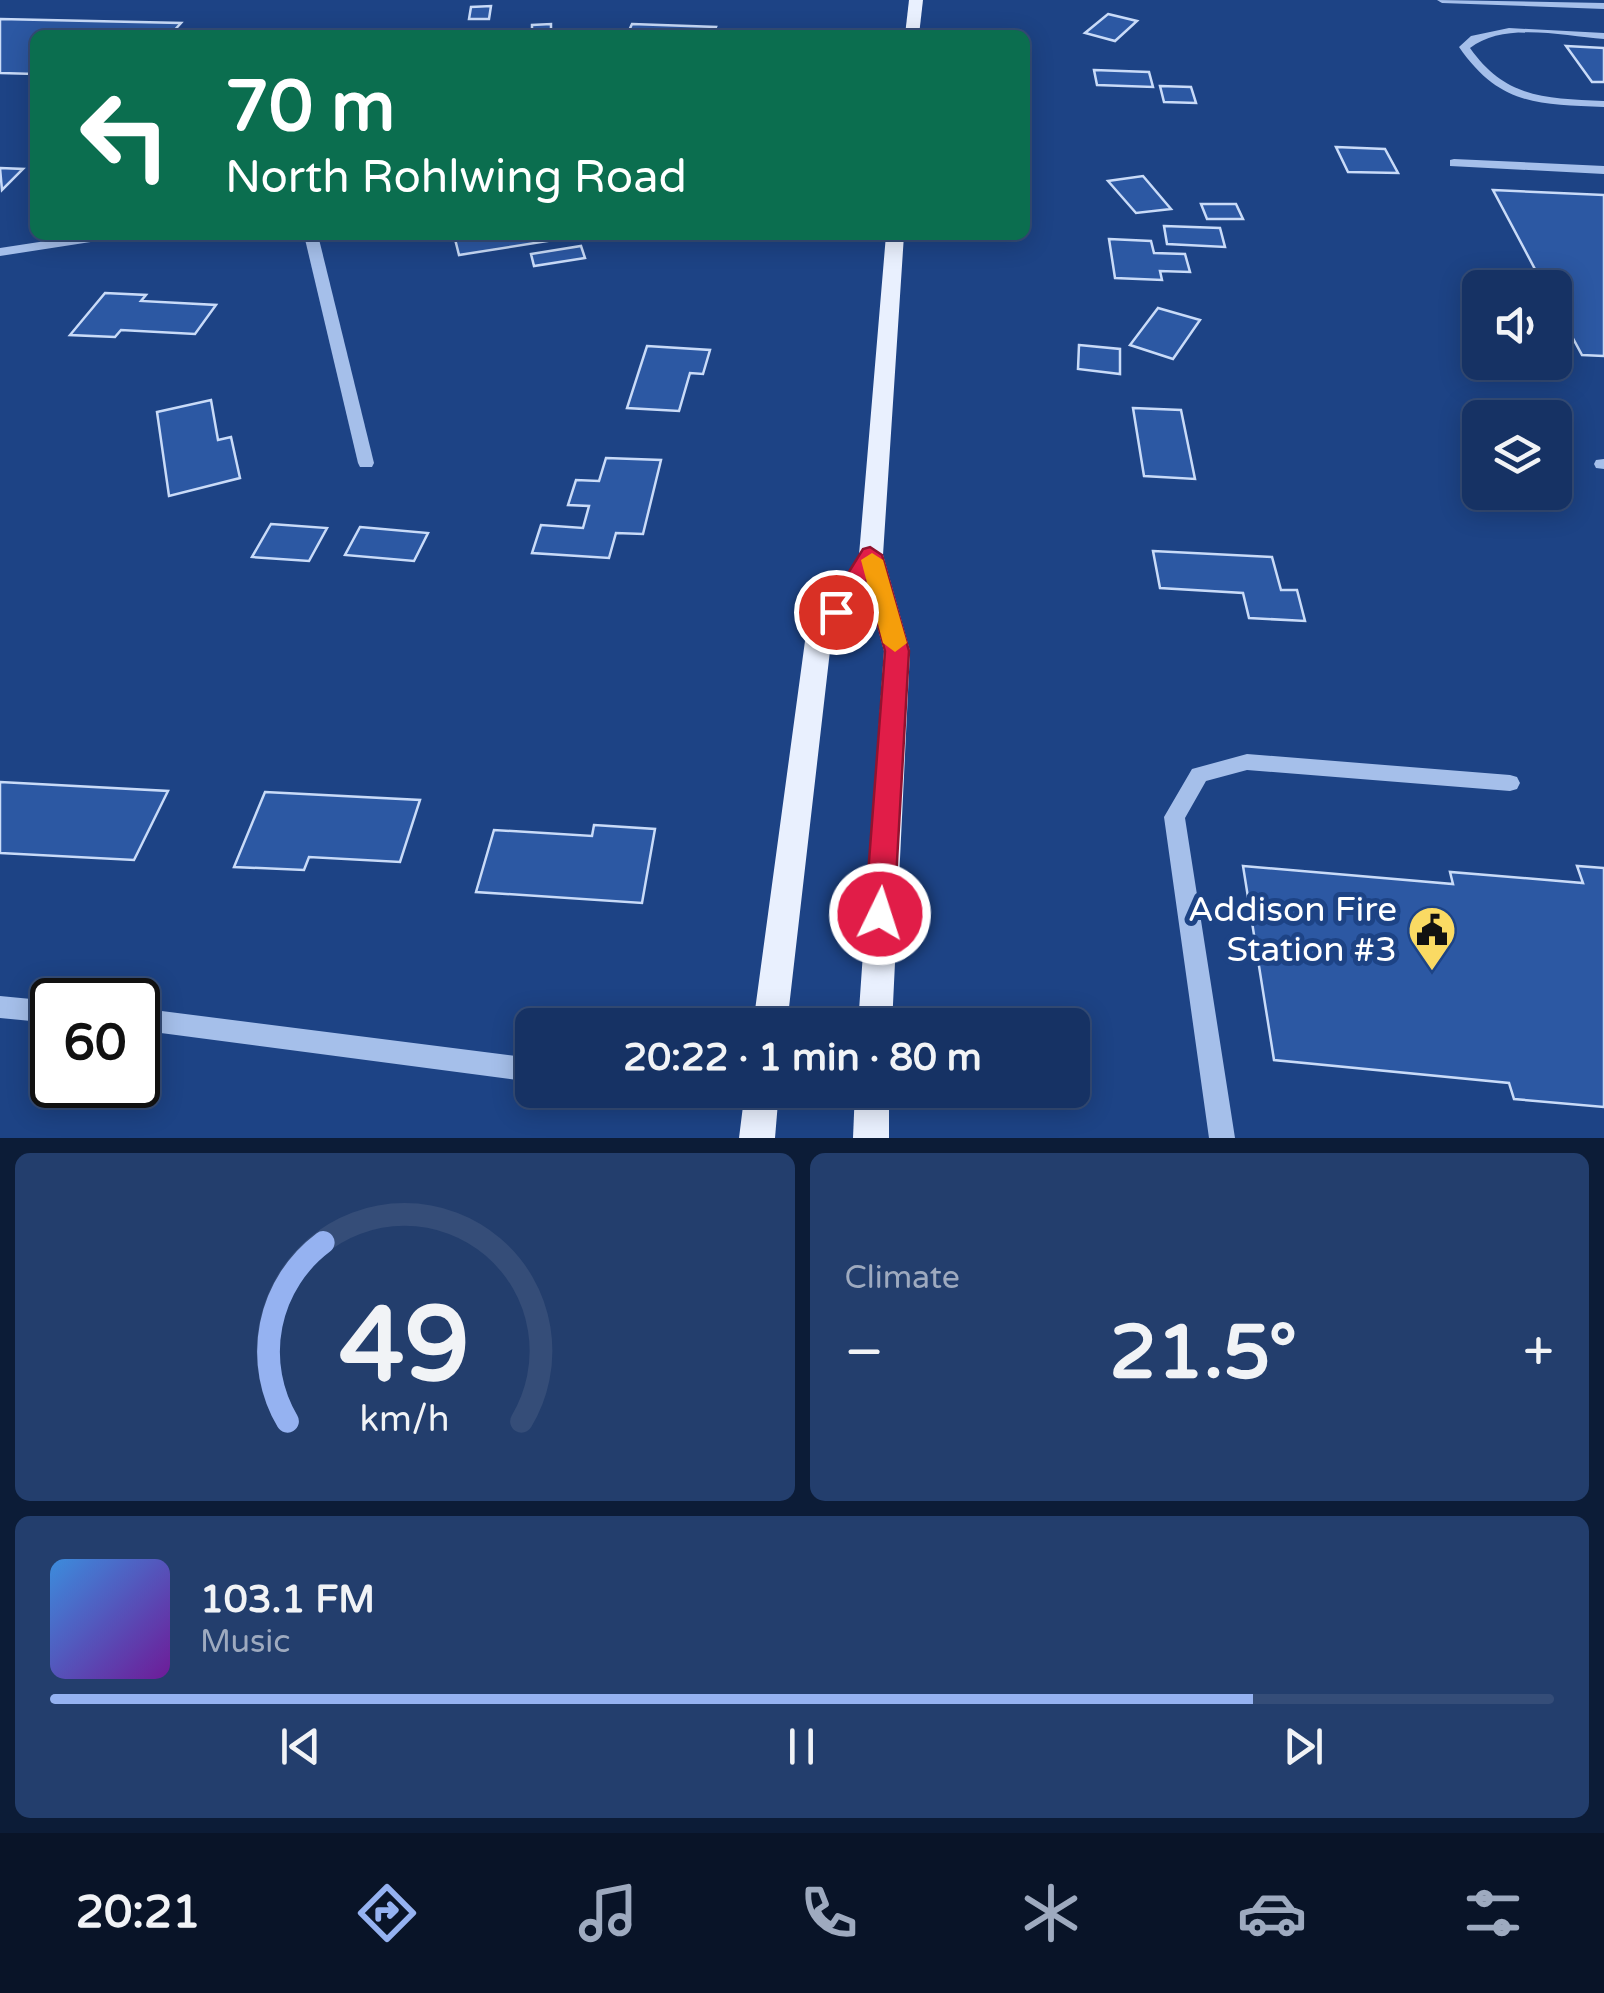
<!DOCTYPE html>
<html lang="en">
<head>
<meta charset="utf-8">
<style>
	:root { --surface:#163264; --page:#233e6d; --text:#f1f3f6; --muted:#9eaabf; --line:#354d78; --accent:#95b2f1 }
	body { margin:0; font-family:"Varela Round",sans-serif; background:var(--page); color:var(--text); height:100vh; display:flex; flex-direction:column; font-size:38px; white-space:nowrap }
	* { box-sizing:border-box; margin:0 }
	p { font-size:32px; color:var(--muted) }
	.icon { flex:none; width:55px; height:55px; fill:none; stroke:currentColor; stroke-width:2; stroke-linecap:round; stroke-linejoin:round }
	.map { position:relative; height:1138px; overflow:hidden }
	.drawer { display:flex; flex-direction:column; gap:15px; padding:15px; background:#0c1c37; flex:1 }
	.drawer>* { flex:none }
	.banner { position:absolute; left:30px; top:30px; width:1000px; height:210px; border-radius:15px; box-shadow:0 5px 25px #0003,0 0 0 2px var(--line); background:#0b6e4f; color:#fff; overflow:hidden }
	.tools { position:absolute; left:1462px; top:270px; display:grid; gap:20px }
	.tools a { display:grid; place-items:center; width:110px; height:110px; border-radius:15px; background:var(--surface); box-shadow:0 5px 25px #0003,0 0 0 2px var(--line); font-size:50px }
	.speed { position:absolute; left:30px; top:978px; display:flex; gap:20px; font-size:50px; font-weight:700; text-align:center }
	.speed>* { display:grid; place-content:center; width:130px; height:130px; border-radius:50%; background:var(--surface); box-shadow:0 5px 25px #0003,0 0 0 2px var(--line); line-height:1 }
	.speed .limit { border:5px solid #111; border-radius:15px; background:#fff; color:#111 }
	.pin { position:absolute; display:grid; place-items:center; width:85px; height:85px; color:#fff; margin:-42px; border:5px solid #fff; border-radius:50%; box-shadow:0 2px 10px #0007 }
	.me { position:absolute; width:110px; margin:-55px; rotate:4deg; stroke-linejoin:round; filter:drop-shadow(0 0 8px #0008) }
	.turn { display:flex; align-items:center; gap:35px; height:210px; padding:0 30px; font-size:45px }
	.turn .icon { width:130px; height:130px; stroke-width:2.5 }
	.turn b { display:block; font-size:70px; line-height:85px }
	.big { font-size:75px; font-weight:700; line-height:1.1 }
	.drawer .widget { flex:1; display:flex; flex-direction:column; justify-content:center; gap:15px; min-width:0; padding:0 35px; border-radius:15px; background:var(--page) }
	.drawer .dial { align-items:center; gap:0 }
	.dial svg { height:260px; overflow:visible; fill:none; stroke:var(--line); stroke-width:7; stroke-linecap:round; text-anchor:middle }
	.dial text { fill:var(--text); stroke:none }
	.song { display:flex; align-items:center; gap:30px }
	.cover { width:120px; height:120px; border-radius:15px; background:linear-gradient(135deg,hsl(210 70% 55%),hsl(280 70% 35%)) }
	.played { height:10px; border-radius:5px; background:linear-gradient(90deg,var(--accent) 80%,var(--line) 80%) }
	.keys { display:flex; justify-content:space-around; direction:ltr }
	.heat { display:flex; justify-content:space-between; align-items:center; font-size:55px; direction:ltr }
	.drawer .tiles { flex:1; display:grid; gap:15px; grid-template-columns:1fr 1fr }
	.widget:last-child { grid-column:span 2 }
	.trip { position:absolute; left:515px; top:1008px; width:575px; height:100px; border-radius:15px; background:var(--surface); box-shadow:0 5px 25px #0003,0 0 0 2px var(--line); font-weight:700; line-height:100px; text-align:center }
	.tab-bar { display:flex; height:160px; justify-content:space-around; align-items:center; background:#091428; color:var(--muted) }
	.tab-bar .icon { width:70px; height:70px }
	.tab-bar .current { color:var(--accent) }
	.tab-bar b { font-size:45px; color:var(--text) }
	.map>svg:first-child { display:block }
	.building { fill:#2c58a3; stroke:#c9dbf8; stroke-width:2.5 }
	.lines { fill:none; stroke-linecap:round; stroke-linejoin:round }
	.minor { fill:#a5bfea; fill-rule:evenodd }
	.major { fill:#e9f0fe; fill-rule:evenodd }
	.route { fill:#e11d48; stroke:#92132f; stroke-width:2.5 }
	.slow { fill:#f59e0b }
	.labels { text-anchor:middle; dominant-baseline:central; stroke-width:10; stroke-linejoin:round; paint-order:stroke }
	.near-poi-label { font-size:35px; fill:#fff; stroke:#1d4385; text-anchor:end }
</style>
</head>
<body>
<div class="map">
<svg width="1604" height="1138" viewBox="0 0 1604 1138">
	<rect width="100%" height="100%" fill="#1d4385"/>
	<g class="building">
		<path d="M 491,6 L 489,19 L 469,19 L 471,7 Z"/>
		<path d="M 1108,14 L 1137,21 L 1115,41 L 1085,33 Z"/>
		<path d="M 0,19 L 181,23 L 170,35 L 35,35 L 35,74 L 0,73 Z"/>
		<path d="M 551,24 L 551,32 L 567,31 L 566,35 L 484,35 L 532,31 L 532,25 Z"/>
		<path d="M 632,24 L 716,27 L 713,35 L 627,35 Z"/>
		<path d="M 1566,46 L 1604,48 L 1604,82 L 1592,82 Z"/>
		<path d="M 1094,70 L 1149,72 L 1153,87 L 1097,85 Z"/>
		<path d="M 1160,86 L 1191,87 L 1196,103 L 1164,102 Z"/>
		<path d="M 1336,147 L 1385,149 L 1398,173 L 1348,172 Z"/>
		<path d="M 0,168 L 23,169 L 2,190 Z"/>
		<path d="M 1143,176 L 1171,209 L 1136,213 L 1108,181 Z"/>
		<path d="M 1493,190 L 1604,195 L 1604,356 L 1582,355 L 1555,305 L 1555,288 L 1545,288 Z"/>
		<path d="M 1201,204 L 1236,204 L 1243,219 L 1207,219 Z"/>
		<path d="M 1164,226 L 1220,228 L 1225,247 L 1167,244 Z"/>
		<path d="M 454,235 L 573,235 L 573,237 L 459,255 Z"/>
		<path d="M 1109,239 L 1151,241 L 1154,253 L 1185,254 L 1190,272 L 1160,271 L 1162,280 L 1115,278 Z"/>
		<path d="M 581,246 L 585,258 L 534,266 L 531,254 Z"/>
		<path d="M 105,293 L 146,295 L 141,301 L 216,305 L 195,334 L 121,330 L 115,337 L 70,335 Z"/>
		<path d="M 1158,308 L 1200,320 L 1173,359 L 1130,345 Z"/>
		<path d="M 1079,345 L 1120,349 L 1120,374 L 1078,369 Z"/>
		<path d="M 647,346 L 710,350 L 703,374 L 690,373 L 679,411 L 627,408 Z"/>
		<path d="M 211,400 L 218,440 L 231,437 L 240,478 L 169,496 L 157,412 Z"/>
		<path d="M 1133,408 L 1181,410 L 1195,479 L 1144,476 Z"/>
		<path d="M 606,458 L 661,460 L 643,534 L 616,533 L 609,558 L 532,553 L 541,525 L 583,528 L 589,506 L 568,505 L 576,480 L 599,481 Z"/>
		<path d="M 271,524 L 327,528 L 309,561 L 252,557 Z"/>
		<path d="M 360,527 L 428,533 L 414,561 L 345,555 Z"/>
		<path d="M 1153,551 L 1272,557 L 1281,590 L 1297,590 L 1305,621 L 1249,618 L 1243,593 L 1160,588 Z"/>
		<path d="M 0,782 L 168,791 L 134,860 L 0,853 Z"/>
		<path d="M 265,792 L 420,800 L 400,862 L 309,857 L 304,870 L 234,867 Z"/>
		<path d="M 594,825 L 655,829 L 642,903 L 476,892 L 494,830 L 592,836 Z"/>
		<path d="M 1243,866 L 1453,884 L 1450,872 L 1583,883 L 1577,866 L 1604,868 L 1604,1107 L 1514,1099 L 1509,1083 L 1274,1060 Z"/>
	</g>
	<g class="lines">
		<g class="minor">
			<path d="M 1437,0 L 1604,3 L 1604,9 L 1442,3 Z"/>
			<path d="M 1509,28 L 1604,33 L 1604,39 C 1564,36 1504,21 1470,48 C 1506,99 1546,98 1604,101 L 1604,107 C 1538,104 1500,106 1459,47 L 1471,36 Z"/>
			<path d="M 1454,159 L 1604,166 L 1604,174 L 1450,166 L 1450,160 Z"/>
			<path d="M 85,235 L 117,235 L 110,239 L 0,256 L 0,248 Z"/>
			<path d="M 304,235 L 318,235 L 374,463 L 372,467 L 360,467 L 358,463 Z"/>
			<path d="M 1604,459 L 1604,469 L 1596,468 L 1594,464 L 1596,460 Z"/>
			<path d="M 1247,754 L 1510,775 L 1517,777 L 1520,783 L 1517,789 L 1510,791 L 1247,770 L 1206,781 L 1185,818 L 1235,1138 L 1209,1138 L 1164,817 L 1192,769 Z"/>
			<path d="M 0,996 L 52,1001 L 52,1023 L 0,1018 Z"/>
			<path d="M 138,1008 L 532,1058 L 532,1082 L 138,1030 Z"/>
			<path d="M 669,1090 L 766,1090 L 773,1100 L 770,1109 L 761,1112 L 681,1102 L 672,1099 Z"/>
		</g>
		<g class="major">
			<path d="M 909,0 L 923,0 L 919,35 L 905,35 Z"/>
			<path d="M 886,235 L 904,235 L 883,555 L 910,651 L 892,1025 L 858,1025 L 884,651 L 866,584 L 831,642 L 787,1025 L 753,1025 L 805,641 L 859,555 Z"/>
			<path d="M 745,1090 L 779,1090 L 775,1138 L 739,1138 Z"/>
			<path d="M 855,1090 L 889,1090 L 889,1138 L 853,1138 Z"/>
		</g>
	</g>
	<path class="route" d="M 870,547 L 882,555 L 909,651 L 894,914 L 890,923 L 880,926 L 870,923 L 865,914 L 885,651 L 866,581 L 844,618 L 836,621 L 824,612 L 863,549 Z"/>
	<path class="slow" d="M 872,553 L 883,560 L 907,643 L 895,652 L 883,643 L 861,560 Z"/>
	<defs>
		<g id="civic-pin" transform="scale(2.5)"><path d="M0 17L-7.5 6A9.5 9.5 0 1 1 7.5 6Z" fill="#fada63" stroke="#1d4385"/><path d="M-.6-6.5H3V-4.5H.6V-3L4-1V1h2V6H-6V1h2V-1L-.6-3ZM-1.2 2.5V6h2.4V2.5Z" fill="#111"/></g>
	</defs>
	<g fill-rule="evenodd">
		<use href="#civic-pin" x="1432" y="930"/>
	</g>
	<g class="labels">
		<g class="near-poi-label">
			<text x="1397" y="910">Addison Fire<tspan x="1397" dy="40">Station #3</tspan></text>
		</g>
	</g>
</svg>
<div class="tools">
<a><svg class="icon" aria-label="sound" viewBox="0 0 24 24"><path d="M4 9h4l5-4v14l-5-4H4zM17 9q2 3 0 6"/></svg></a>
<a><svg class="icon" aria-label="layers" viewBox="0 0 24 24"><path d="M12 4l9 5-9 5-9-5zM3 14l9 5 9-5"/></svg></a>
</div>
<div class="speed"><div class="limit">60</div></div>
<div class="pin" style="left:836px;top:612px;background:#d93025"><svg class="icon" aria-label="arrive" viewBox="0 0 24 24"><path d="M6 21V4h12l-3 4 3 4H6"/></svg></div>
<svg class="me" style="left:880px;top:914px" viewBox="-20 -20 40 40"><circle r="17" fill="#e11d48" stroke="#fff" stroke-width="3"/><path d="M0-11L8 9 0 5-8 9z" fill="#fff"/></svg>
<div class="trip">20:22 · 1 min · 80 m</div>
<div class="banner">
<div class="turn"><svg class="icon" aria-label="left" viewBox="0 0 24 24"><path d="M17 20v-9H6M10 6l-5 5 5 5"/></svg><div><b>70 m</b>North Rohlwing Road</div></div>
</div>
</div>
<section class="drawer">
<div class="tiles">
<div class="widget dial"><svg viewBox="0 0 100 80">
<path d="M14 69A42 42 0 1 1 86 69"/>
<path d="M14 69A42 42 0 0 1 25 14" stroke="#95b2f1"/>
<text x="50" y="56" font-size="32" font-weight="700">49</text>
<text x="50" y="72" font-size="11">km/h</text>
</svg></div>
<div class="widget"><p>Climate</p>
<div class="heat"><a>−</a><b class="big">21.5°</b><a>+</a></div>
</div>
<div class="widget">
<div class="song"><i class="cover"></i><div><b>103.1 FM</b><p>Music</p></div></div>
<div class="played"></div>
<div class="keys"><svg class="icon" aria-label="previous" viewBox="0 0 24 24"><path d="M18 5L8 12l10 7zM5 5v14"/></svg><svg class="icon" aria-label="pause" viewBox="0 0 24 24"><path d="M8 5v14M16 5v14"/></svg><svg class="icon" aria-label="next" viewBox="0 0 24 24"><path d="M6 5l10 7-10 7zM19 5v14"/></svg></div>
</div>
</div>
</section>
<nav class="tab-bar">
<b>20:21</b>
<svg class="icon current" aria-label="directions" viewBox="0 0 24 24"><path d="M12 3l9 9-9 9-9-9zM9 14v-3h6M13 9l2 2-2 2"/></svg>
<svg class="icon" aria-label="music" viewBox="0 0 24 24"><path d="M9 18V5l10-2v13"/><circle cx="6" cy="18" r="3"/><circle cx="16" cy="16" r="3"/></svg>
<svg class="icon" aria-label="phone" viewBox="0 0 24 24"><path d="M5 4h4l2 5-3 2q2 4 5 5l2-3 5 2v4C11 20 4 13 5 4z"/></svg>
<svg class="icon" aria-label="climate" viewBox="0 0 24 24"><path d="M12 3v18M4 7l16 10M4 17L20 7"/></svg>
<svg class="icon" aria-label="car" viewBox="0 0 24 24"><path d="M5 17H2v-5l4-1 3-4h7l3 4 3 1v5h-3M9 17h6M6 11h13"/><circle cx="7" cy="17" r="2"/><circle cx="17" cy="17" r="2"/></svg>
<svg class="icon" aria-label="filters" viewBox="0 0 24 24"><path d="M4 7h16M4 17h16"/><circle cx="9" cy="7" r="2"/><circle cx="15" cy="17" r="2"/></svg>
</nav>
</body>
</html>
